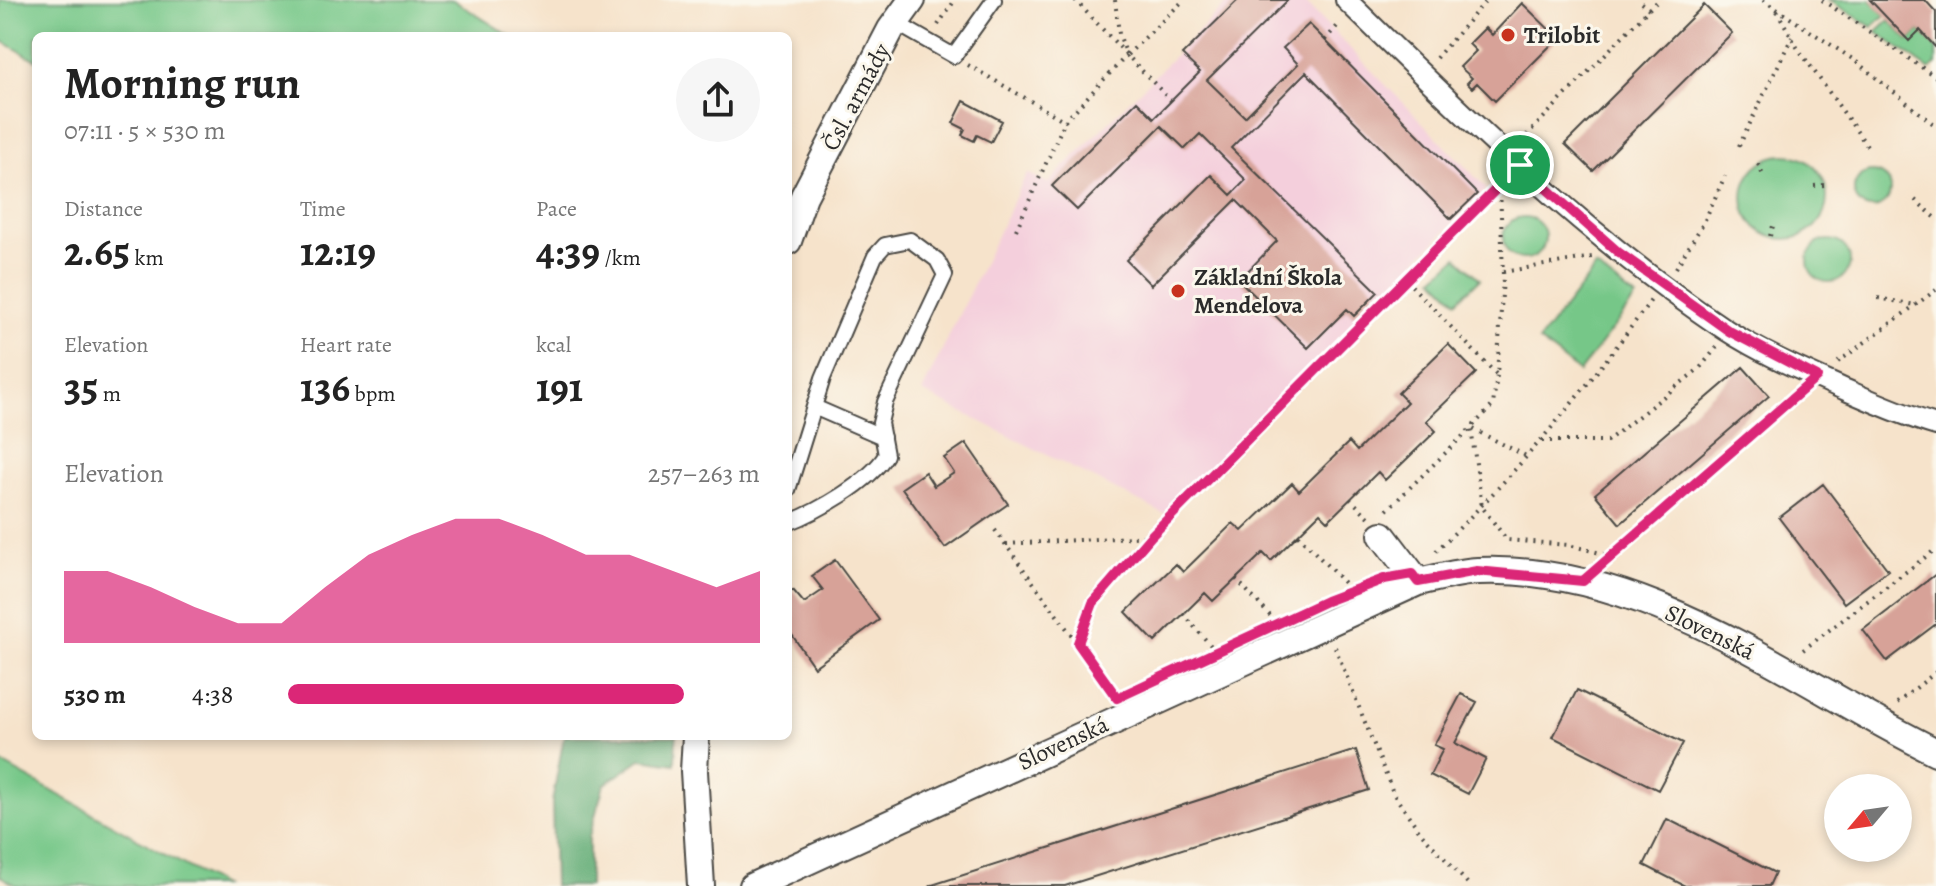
<!DOCTYPE html>
<meta charset="utf-8">
<style>
:root{--surface:#fff;--page:#f6f6f6;--text:#222;--muted:#767676;--accent:#db2777}
body{margin:0;font-family:Alegreya,serif;background:var(--page);color:var(--text);height:100vh;display:flex;flex-direction:column;font-size:30px;white-space:nowrap}
*{box-sizing:border-box;margin:0}
p{font-size:26px;color:var(--muted)}
.icon{flex:none;width:44px;height:44px;fill:none;stroke:currentColor;stroke-width:2;stroke-linecap:round;stroke-linejoin:round}
.map{position:relative;flex:1;overflow:hidden}
.panel{position:absolute;left:32px;top:32px;width:760px;height:708px;display:flex;flex-direction:column;background:var(--surface);border-radius:12px;box-shadow:0 4px 12px #0003}
.panel>*{flex:none}
.needle{width:52px;rotate:241deg}
.controls{position:absolute;left:1824px;top:774px;display:grid;gap:16px}
.controls a{display:grid;place-items:center;width:88px;height:88px;border-radius:50%;background:var(--surface);box-shadow:0 4px 12px #0003;font-size:40px}
.pin{position:absolute;display:grid;place-items:center;width:68px;height:68px;color:#fff;margin:-34px;border:4px solid #fff;border-radius:50%;box-shadow:0 2px 8px #0007}
.round{display:grid;place-items:center;flex:none;width:84px;height:84px;border-radius:42px;background:var(--page)}
.headline{display:flex;align-items:center;justify-content:space-between;height:136px;padding:0 32px}
h1{font-size:44px;font-weight:600;line-height:60px}
.metrics{display:grid;grid-template-columns:repeat(3,1fr);gap:12px;height:136px;padding:8px 32px}
.metrics div{display:grid;align-content:center}
.metrics b{font-size:40px;font-weight:600}
.metrics small{font-size:22px;font-weight:400}
.metrics p{font-size:22px}
.chart{height:224px;padding:16px 32px}
.chart p{display:flex;justify-content:space-between}
.chart svg{width:100%;height:144px;margin-top:8px;fill:var(--accent);opacity:.7}
ul{padding:0 32px;list-style:none;font-size:26px}
li{display:grid;grid-template-columns:128px 96px 1fr;align-items:center;height:60px}
li i{height:20px;border-radius:10px;background:var(--accent)}
.map>svg:first-child{display:block}
</style>
<div class="map">
<svg width="1936" height="886" viewBox="0 0 1936 886">
<rect width="100%" height="100%" fill="#fbf7ec"/>
<filter id="ink" filterUnits="userSpaceOnUse"><feTurbulence type="fractalNoise" baseFrequency=".0125" numOctaves="2"/><feDisplacementMap in="SourceGraphic" scale="16" xChannelSelector="R" yChannelSelector="G"/><feConvolveMatrix kernelMatrix="1 2 1 2 8 2 1 2 1" color-interpolation-filters="sRGB"/></filter>
<filter id="wash" filterUnits="userSpaceOnUse"><feTurbulence type="fractalNoise" baseFrequency=".006" numOctaves="4" result="noise"/><feDisplacementMap in="SourceGraphic" scale="32" xChannelSelector="R" yChannelSelector="G"/><feGaussianBlur stdDeviation="1.8" result="paint"/><feColorMatrix in="noise" values="0 0 0 0 0 0 0 0 0 0 0 0 0 0 0 0 0 1.4 0 .05"/><feComposite in="paint" operator="in"/></filter>
<g filter="url(#wash)">
<rect width="100%" height="100%" fill="#f6e3cb"/>
<path fill="#f4cfdc" d="M1230,0H1303L1487,189L1164,514L922,392L1027,173L1048,183Z"/>
<path fill="#76c788" stroke="#50795a" stroke-width="2" d="M0,0H453L510,36H36V60L0,40Z
M1829,0H1870L1885,15L1872,27Z
M1889,20L1909,41L1920,30L1936,48V64L1930,70L1876,32Z
M1743 197a42 42 0 1 1 84 0a42 42 0 1 1-84 0Z
M1854 190a18 18 0 1 1 36 0a18 18 0 1 1-36 0Z
M1503 238a21 21 0 1 1 42 0a21 21 0 1 1-42 0Z
M1808 261a21 21 0 1 1 42 0a21 21 0 1 1-42 0Z
M1457,257L1480,279L1457,301L1434,278Z
M1596,267L1636,298L1579,372L1539,341Z
M0,762L222,886H17L0,876Z"/>
<path fill="#60ac74" stroke="#466c50" stroke-width="2" d="M564,736H676L675,764L641,759L604,785L589,837V886H554L552,802Z"/>
<g id="blocks">
<path fill="#d7a298" d="M1238,0H1288L1207,80L1245,117L1298,64L1283,48L1309,24L1477,194L1451,219L1306,72L1231,148L1378,292L1354,316L1347,309L1308,348L1239,280L1277,241L1236,200L1151,285L1126,260L1211,175L1231,195L1246,180L1200,134L1185,149L1161,126L1077,210L1052,186L1137,101L1154,118L1200,72L1182,55Z
M1870,0H1925L1936,12V48L1920,30L1909,41Z
M1522,3L1558,38L1495,101L1477,83L1472,88L1467,83L1472,78L1460,67L1476,51L1469,44L1485,28L1492,35Z
M1704,5L1732,33L1593,171L1565,144Z
M964,101L1002,121L991,142L977,135L974,141L962,135L965,129L953,123Z
M1448,344L1476,373L1426,421L1436,431L1385,480L1378,472L1328,521L1320,513L1271,561L1263,553L1213,601L1205,593L1155,642L1126,612L1176,564L1183,572L1233,523L1242,531L1292,483L1299,491L1349,442L1357,451L1407,402L1398,393Z
M1743,367L1769,396L1620,524L1595,494Z
M966,443L1008,504L945,548L902,488L925,472L934,486L954,473L944,458Z
M1823,484L1888,570L1844,603L1779,518Z
M835,560L879,620L814,667L788,629V594L793,590L804,603L823,590L812,576Z
M1936,574V624L1887,661L1863,630Z
M1577,690L1683,743L1658,790L1553,737Z
M1461,694L1477,702L1455,743L1486,759L1468,794L1430,775L1443,749L1434,745Z
M1356,750L1369,790L1065,886H929Z
M1667,819L1775,873L1769,886H1685L1644,865Z"/>
</g>
</g>
<g filter="url(#ink)">
<use href="#blocks" fill-opacity="0" stroke="#494743" stroke-width="2"/>
<g fill="none" stroke-linecap="round" stroke-linejoin="round">
<g stroke="#494743" stroke-width="18">
<path id="service" d="M896,23L954,56L994,0
M814,407L883,437
M788,490L823,378L875,256L885,245L910,240L937,260L945,275L885,402L880,423L886,455C869,483 818,511 788,523"/>
</g>
<g stroke="#494743" stroke-width="24">
<path id="pedestrian" d="M1346,0C1465,117 1587,238 1726,330C1763,354 1806,372 1846,390C1876,403 1905,416 1936,425"/>
</g>
<g stroke="#494743" stroke-width="30">
<path id="minor" d="M788,241L804,196L891,29L912,0
M1382,535L1418,582
M696,736L694,771L701,886
M753,886L1418,582C1437,578 1458,572 1478,571C1646,564 1793,682 1936,752"/>
</g>
<path stroke="#494743" stroke-width="4" stroke-dasharray="2 6" stroke-linecap="butt" d="M1075,0L1127,55
M1115,0L1119,34L1126,53
M1763,0L1854,60L1936,126
M1822,0L1936,77
M1649,9L1659,0
M1777,11L1797,47L1868,147
M938,25L955,0
M1325,40L1340,23
M1436,58L1487,0
M968,65L1065,121L1127,55
M1171,101L1127,55L1184,0
M1521,141L1649,9L1637,0
M1739,146L1792,37
M1758,164L1763,175
M1500,184L1503,277L1497,375L1493,405L1471,428L1482,507L1507,540L1569,545L1612,556
M1814,186L1825,185
M1915,200L1936,218
M1016,230L1065,121
M1770,236L1773,226
M1676,268L1704,222L1725,176
M1503,272L1592,257
M1406,280L1497,375
M1878,298L1915,305
M1838,362L1936,290
M1542,441H1607L1700,368L1717,347
M1350,499L1369,517
M1387,510L1471,428L1528,457
M995,530L1115,695
M1298,535L1349,588
M1006,544L1151,536
M1436,551C1517,473 1585,391 1651,300
M1604,562L1800,392
M1236,579L1275,621
M1183,614L1213,648
M1078,643L1093,603L1151,536L1504,180
M1335,647L1394,795L1421,833L1470,886
M1803,650L1936,549
M1897,703L1936,672"/>
<use href="#service" stroke="#fff" stroke-width="14"/>
<use href="#pedestrian" stroke="#fff" stroke-width="20"/>
<use href="#minor" stroke="#fff" stroke-width="26"/>
</g>
</g>
<g fill="none" stroke-linecap="round" stroke-linejoin="round" filter="url(#ink)">
<g stroke="#fff" stroke-width="16">
<path id="route" d="M1520,165L1618,252L1729,331L1817,377L1583,581L1477,571L1418,582L1412,574L1384,579L1326,601L1117,698L1078,643L1093,603L1151,536Z"/>
</g>
<use href="#route" stroke="#db2777" stroke-width="10"/>
</g>
<g fill="#c8321e" stroke="#fbf7ec" stroke-width="3">
<circle cx="1508" cy="35" r="8"/>
<circle cx="1178" cy="291" r="8"/>
</g>
<g text-anchor="middle" stroke-width="6" stroke-linejoin="round" paint-order="stroke">
<g font-size="24" font-weight="bold" fill="#2b2b2b" stroke="#fbf7ec" text-anchor="start">
<text x="1524" y="43">Trilobit</text>
<text x="1194" y="285">Základní Škola<tspan x="1194" dy="28">Mendelova</tspan></text>
</g>
<g font-size="24" fill="#2b2b2b" stroke="#fbf7ec">
<text transform="translate(856 97) rotate(-62)" y="8">Čsl. armády</text>
<text transform="translate(1710 632) rotate(26)" y="8">Slovenská</text>
<text transform="translate(1063 743) rotate(-25)" y="8">Slovenská</text>
</g>
</g>
</svg>
<div class="controls">
<a><svg class="needle" viewBox="-14 -14 28 28"><path d="M0-13l5 13h-10z" fill="#e53935"/><path d="M0 13l5-13h-10z" fill="#767676"/></svg></a>
</div>
<div class="pin" style="left:1520px;top:165px;background:#1e9e55"><svg class="icon" aria-label="arrive" viewBox="0 0 24 24"><path d="M6 21V4h12l-3 4 3 4H6"/></svg></div>
<section class="panel">
<div class="headline"><div><h1>Morning run</h1><p>07:11 · 5 × 530 m</p></div><a class="round"><svg class="icon" aria-label="share" viewBox="0 0 24 24"><path d="M12 15V3M7 8l5-5 5 5M5 13v7h14v-7"/></svg></a></div>
<div class="metrics">
<div><p>Distance</p><b>2.65<small> km</small></b></div>
<div><p>Time</p><b>12:19</b></div>
<div><p>Pace</p><b>4:39<small> /km</small></b></div>
</div>
<div class="metrics">
<div><p>Elevation</p><b>35<small> m</small></b></div>
<div><p>Heart rate</p><b>136<small> bpm</small></b></div>
<div><p>kcal</p><b>191</b></div>
</div>
<div class="chart"><p><span>Elevation</span>257–263 m</p>
<svg viewBox="0 0 160 44" preserveAspectRatio="none"><path d="M0 44V22L10 22L20 27L30 33L40 38L50 38L60 27L70 17L80 11L90 6L100 6L110 11L120 17L130 17L140 22L150 27L160 22V44z"/></svg>
</div>
<ul>
<li><b>530 m</b>4:38<i style="width:84%"></i></li>
</ul>
</section>
</div>
